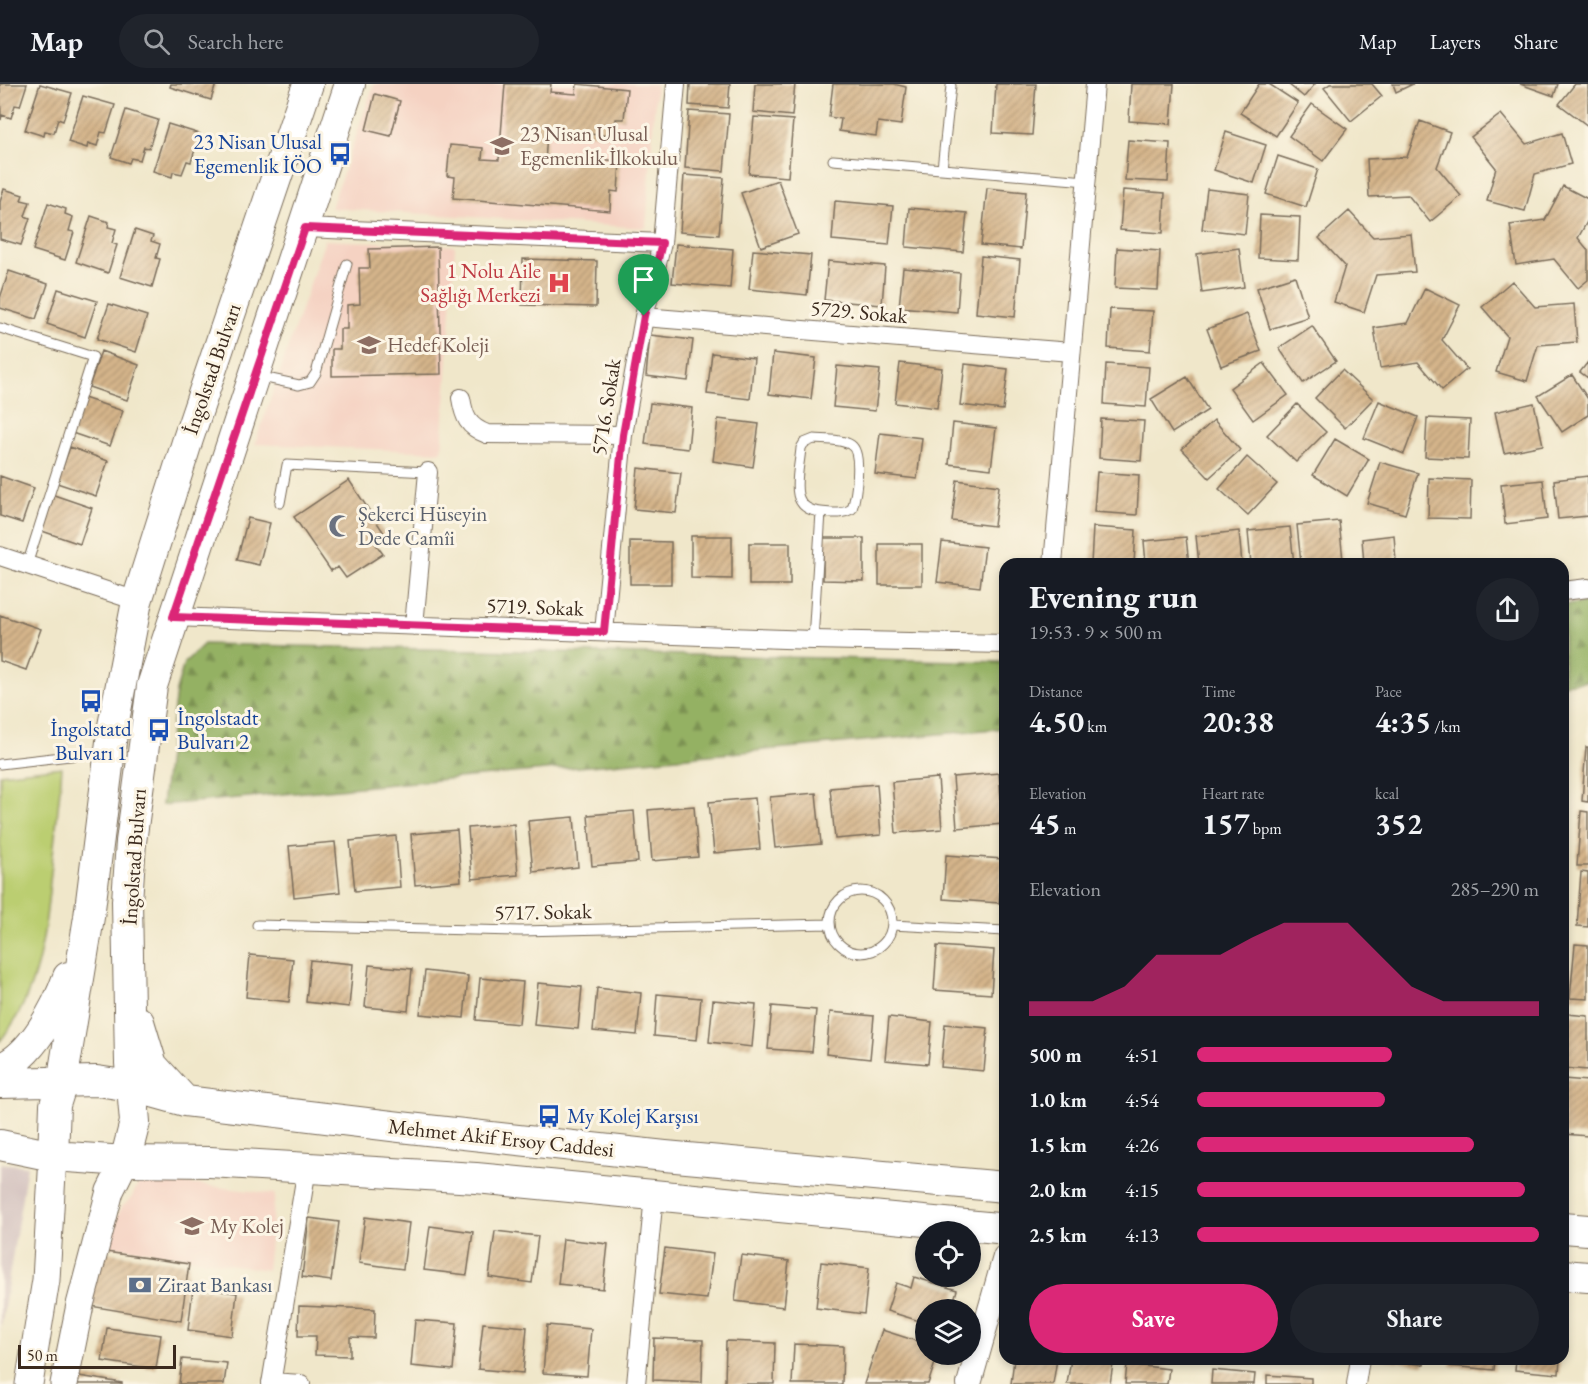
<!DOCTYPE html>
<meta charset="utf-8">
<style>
:root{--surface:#171b24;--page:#20242c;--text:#f1f3f6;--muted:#9ea1a6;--line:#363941;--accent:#db2777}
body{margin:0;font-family:"EB Garamond",serif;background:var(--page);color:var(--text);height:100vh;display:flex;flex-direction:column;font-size:22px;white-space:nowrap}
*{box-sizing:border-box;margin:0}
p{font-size:20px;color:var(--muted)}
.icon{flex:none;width:33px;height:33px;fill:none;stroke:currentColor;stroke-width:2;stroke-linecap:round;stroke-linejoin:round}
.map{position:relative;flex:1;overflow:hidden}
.panel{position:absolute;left:999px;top:474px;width:570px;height:807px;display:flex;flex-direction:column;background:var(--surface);border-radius:18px;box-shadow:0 3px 9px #0003}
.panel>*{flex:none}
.controls{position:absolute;left:915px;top:1137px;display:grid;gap:12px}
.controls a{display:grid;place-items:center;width:66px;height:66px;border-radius:50%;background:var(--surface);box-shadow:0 3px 9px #0003;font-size:30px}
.scale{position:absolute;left:18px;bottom:15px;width:158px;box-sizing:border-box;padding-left:6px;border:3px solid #3b2a1e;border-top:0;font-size:16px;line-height:21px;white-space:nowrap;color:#3b2a1e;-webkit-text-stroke:4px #fcf5e5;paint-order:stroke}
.pin{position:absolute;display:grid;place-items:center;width:51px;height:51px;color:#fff;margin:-62px -26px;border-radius:50% 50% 50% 0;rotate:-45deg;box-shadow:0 0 6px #0007}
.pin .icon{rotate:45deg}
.round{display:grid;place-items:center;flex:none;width:63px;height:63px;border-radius:32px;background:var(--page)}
.head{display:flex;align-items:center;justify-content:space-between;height:102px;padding:0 30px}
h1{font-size:33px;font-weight:700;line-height:45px}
.figures{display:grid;grid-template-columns:repeat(3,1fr);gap:9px;height:102px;padding:6px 30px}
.figures div{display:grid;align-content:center}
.figures b{font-size:30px;font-weight:700}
.figures small{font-size:16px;font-weight:400}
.figures p{font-size:16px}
.chart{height:168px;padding:12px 30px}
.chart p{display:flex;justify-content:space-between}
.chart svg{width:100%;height:108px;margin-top:6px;fill:var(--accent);opacity:.7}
.cta{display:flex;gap:12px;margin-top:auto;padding:12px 30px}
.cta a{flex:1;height:69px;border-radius:36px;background:var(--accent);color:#fff;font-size:24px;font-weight:700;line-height:69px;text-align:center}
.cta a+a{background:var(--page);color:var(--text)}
ul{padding:0 30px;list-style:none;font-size:20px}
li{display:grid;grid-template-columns:96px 72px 1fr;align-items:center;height:45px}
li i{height:15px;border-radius:8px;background:var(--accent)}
header{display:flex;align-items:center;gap:36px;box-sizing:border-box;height:84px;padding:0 30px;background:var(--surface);border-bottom:2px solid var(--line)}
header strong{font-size:28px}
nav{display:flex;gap:33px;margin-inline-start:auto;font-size:21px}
.search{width:420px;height:54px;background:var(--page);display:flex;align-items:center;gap:15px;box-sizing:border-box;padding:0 21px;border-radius:33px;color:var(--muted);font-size:22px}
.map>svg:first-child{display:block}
</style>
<header>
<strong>Map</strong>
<div class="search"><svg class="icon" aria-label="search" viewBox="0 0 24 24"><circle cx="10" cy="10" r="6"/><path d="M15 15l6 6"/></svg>Search here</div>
<nav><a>Map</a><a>Layers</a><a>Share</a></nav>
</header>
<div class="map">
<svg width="1588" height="1300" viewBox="0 0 1588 1300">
<defs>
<pattern id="forest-firs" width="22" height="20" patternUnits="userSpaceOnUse" patternTransform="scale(1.5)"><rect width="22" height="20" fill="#94b163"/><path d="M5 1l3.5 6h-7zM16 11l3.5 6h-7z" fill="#7a9051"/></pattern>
<pattern id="building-hatch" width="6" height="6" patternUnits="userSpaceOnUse" patternTransform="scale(1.5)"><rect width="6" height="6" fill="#d5b58b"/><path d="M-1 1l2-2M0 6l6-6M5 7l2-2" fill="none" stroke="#ae9371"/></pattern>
</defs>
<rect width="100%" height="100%" fill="#fcf5e5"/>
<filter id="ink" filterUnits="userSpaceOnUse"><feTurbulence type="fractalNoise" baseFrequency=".0167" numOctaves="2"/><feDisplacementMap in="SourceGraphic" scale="12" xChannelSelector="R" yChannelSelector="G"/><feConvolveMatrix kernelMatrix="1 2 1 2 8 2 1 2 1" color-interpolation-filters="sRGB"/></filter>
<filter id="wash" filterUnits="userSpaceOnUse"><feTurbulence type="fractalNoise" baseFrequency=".008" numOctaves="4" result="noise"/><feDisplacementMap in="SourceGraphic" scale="24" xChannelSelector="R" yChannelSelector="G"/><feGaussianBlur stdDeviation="1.35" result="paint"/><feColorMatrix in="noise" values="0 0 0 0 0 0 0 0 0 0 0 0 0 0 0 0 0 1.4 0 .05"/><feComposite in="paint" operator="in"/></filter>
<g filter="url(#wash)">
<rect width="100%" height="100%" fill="#f0e7ca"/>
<path fill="#f5d2c2" d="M374,0H656L646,144L331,124Z
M325,156L455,162L442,368L255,360Z
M141,1094L275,1110L267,1186L105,1161L121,1124L132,1113Z"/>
<path fill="#d1bfbd" d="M0,1079L27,1082L0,1248Z"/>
<path fill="#bbce71" stroke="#7b7c48" stroke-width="1.5" d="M62,683C59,718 55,753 51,788C45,848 40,909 0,957V690Z"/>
<path fill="url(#forest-firs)" stroke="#686e40" stroke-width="1.5" d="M1588,519V597L1563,600V521Z
M204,560L1005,578V644L162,721L176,607L184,579Z"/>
<g id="blocks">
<path fill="url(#building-hatch)" d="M0,0H27L20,22L15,21L11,34L2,31L1,36Z
M40,0L72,9L63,37L58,35L54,49L45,47L44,52L25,46Z
M171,0H216L211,16L170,3Z
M505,0H551L550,8L576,10L577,0L627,5L624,35H616L615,52L547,47L545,80L571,82L572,73L620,77L618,108L611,107L610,127L453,114L455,93L447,92L450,61L483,64L482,75L499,76Z
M690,0H730L728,24L689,21Z
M755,0H795L792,32L753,28Z
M833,0H894L906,3L901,41L878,38L876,52L839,47L841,35L829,33Z
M996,0H1036L1032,51L993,49Z
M1131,0H1174L1171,40L1129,37Z
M1259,0H1269L1298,19L1276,52L1240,29Z
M1288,0H1315L1304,13Z
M1330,0H1372L1382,12L1351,37L1324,4Z
M1393,0H1413L1396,8Z
M1520,0H1558L1554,12Z
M1575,0H1588V42L1559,20Z
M375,10L400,17L391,52L366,46Z
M83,12L115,21L106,49L101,48L97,62L88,59L87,64L68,58Z
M1312,20L1347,45L1323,77L1289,52Z
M126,26L158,36L149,64L144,63L140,76L131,74L129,79L111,73Z
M689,27L729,30L724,87L685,84Z
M1501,30L1526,60L1562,49L1571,80L1535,90L1525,127L1487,117L1496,84L1471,53Z
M754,33L793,36L788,93L749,90Z
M1420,37L1450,48L1437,83L1461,112L1430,138L1408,111L1369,113L1367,75L1407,73Z
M168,40L200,50L191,78L187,77L182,90L173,88L172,93L153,87Z
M1226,48L1266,61L1254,99L1214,86Z
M1128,56L1170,59L1168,98L1125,96Z
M1278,72L1318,85L1306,123L1266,110Z
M684,91L724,94L719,151L680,148Z
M778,96L798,150L761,163L741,109Z
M1563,102L1588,115V136L1578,154L1588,166V196L1578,204L1554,175L1516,181L1510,141L1545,136Z
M987,104L1026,108L1021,165L981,161Z
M4,105L23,111L21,116L30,118L25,132L30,134L21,161L0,155V118Z
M1207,105L1249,110L1245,150L1202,145Z
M1123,106L1165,109L1163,149L1120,146Z
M835,117L893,122L889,161L832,156Z
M48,119L66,125L65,130L73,133L69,147L74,148L65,176L33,166Z
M909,124L967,129L963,168L906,163Z
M1349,127L1373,153L1411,150L1415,188L1376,191L1364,228L1334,218L1345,182L1319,154Z
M1260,131L1300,133L1298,176L1258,174Z
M91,132L109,138L108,143L116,145L112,159L117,161L108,189L76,178Z
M135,146L153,152L151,157L160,160L156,174L160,175L152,203L120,193Z
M676,160L733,165L730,204L672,199Z
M438,163L441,290L332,292V265H340V245H347V221L360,220L359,184H370L369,165Z
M1117,164L1160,167L1158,206L1115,204Z
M1239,164L1244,203L1202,209L1197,170Z
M753,166L811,171L807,211L749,205Z
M981,172L1020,176L1015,233L976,229Z
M523,175L597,177L596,223L522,221Z
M828,177L885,182L882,221L824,216Z
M903,184L960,189L957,228L899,223Z
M9,187L48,200L36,235L0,224V214Z
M1295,192L1308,233L1270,245L1257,204Z
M1512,197L1535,223L1574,220L1577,258L1538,261L1527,297L1496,288L1507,252L1482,223Z
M1425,204L1460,221L1442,256L1467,285L1442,306L1418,278L1380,284L1374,244L1408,239Z
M58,205L97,217L85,253L47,240Z
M109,220L147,232L136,268L97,255Z
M1110,225L1153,227L1150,267L1108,264Z
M1247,230L1261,267L1221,282L1207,245Z
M1312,242L1336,277L1303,299L1279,264Z
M650,251L693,256L688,297L646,292Z
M101,267L139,281L127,316L89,303Z
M712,269L754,274L750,315L707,310Z
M773,269L816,274L811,315L769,310Z
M1588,278V294L1580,288Z
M900,279L942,284L937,324L895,319Z
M1264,279L1288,311L1253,336L1230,304Z
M965,280L1008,285L1003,326L960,321Z
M1106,280L1149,283L1146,323L1104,320Z
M837,282L880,286L875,327L833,323Z
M1342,286L1373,315L1345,344L1315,314Z
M1572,291L1588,315V331L1562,348L1538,312Z
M1187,293L1208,326L1172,349L1151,315Z
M84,314L123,327L110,362L72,349Z
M1379,317L1418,333L1404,370L1364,354Z
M650,319L692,324L688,365L645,360Z
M1534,319L1543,361L1504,369L1495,328Z
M1297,320L1326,348L1296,378L1267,351Z
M1427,334L1470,336L1468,375L1425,373Z
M718,335L759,340L753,383L713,377Z
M1101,335L1144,337L1141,377L1099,374Z
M1214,336L1240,366L1209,394L1182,365Z
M953,339L996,344L991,385L949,380Z
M880,349L922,354L917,395L875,390Z
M1335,355L1369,375L1347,412L1313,391Z
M70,363L108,377L96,412L57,399Z
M1247,373L1277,400L1248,431L1219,405Z
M1380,378L1418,389L1405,430L1367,419Z
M638,384L681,389L676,429L634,425Z
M1097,388L1139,391L1137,431L1094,428Z
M0,392L34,404L22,439L0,432Z
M1588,392V432L1558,435L1554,396Z
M1429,394L1471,396L1470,435L1428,434Z
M349,396L386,452L375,459L383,470L346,494L338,483L331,487L294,433Z
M957,396L999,402L994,442L952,437Z
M1543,396L1547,435L1505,440L1501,400Z
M54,411L92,424L80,460L42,447Z
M248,434L270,439L259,481L237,476Z
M1339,437L1343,476L1301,480L1297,441Z
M1093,443L1136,446L1134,480H1091Z
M1290,443L1294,480H1251L1248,447Z
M1239,447L1242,480H1199L1196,452Z
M1394,451L1396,478L1364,480L1362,455Z
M691,452H732V495L691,494Z
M1186,453L1189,480H1146L1144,457Z
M823,454H864V497L823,496Z
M630,457L671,458V500H630Z
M942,458L985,463L980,503L937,498Z
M749,459H790V501H749Z
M879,460H922V501H879Z
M0,531L41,545L26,586L0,577Z
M1586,663H1588V718L1582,717Z
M999,689L1003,740L957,744L953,693Z
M938,694L942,745L896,749L892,698Z
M877,700L881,751L835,755L830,704Z
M816,709L821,760L775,764L770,713Z
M755,714L760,765L714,769L709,718Z
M694,722L698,773L652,777L648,726Z
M634,727L638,778L592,782L588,731Z
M1581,727L1588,728V782H1577Z
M574,733L578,783L533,788L528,737Z
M514,740L518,791L472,795L468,744Z
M457,746L461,797L415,801L411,750Z
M396,752L400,803L355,807L350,757Z
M335,758L340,808L294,813L289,762Z
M946,771L1003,775L999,819L943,815Z
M1581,788L1588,789V843L1577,842Z
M1575,860L1588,861V915L1570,914Z
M937,862L994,866L991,910L934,906Z
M250,871L293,875L289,918L246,913Z
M310,876L353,880L349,923L306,918Z
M369,881L412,885L408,927L365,923Z
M425,887L468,892L464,934L420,930Z
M480,894L523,898L519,940L476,936Z
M538,899L582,903L578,945L534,941Z
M597,904L641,909L637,951L593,947Z
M657,910L701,914L697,956L654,952Z
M713,916L756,920L752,963L709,958Z
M772,922L816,926L812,968L768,965Z
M830,928L874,932L870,975L826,970Z
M1567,930L1588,932V986L1563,984Z
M889,933L932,938L928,980L885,976Z
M945,940L988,944L984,987L941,983Z
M1563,995L1588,997V1052L1563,1050Z
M365,1133L409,1139L403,1185L359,1179Z
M309,1134L339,1138L331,1197L302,1193Z
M430,1142L473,1148L467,1191L424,1186Z
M495,1147L538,1152L532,1199L489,1193Z
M563,1155L608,1160L603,1205L558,1200Z
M665,1164L713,1170L707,1215L659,1210Z
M99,1167L189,1180L181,1237L90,1222Z
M741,1171L789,1177L784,1223L735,1217Z
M821,1178L869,1184L864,1230L816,1224Z
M914,1193L957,1206L951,1226H926V1239L887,1227L896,1199L911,1204Z
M193,1204L237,1209L232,1252L188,1246Z
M299,1222L375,1225L374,1254L350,1253V1272L315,1271L316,1252H298Z
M415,1236L457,1239L453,1286L411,1282Z
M483,1239L527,1243L523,1289L478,1285Z
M547,1241L591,1245L587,1292L543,1289Z
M107,1244L161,1251L156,1285L102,1277Z
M882,1246L926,1260V1270H938L928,1300H864Z
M654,1254L703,1256L702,1298L653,1296Z
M726,1257L775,1259L774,1300H725Z
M794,1260L843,1262L842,1300H792Z
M182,1275L227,1279L224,1300H179Z
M1014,1275H1057L1053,1300H1011Z
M1071,1275L1113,1280L1110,1300H1067Z
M1378,1275H1425L1424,1281Z
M1451,1275H1495L1494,1286L1450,1282Z
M1516,1275H1560L1559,1290L1515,1286Z
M1127,1280L1169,1285L1167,1300H1125Z
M1212,1286L1255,1290L1254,1300H1211Z
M1267,1291L1311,1294V1300H1267Z
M79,1292L122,1299V1300H78Z"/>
</g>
</g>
<g filter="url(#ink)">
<use href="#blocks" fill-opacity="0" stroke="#7a6c5a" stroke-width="1.5"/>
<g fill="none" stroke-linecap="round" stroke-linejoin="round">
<g stroke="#7a6c5a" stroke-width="11">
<path id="service" d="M833,76L1087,97
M942,85L951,2
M0,244L93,273L27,481
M257,292L299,301L310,298L316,289L347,180
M814,355C825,356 842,355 851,361C863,369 856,412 852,425C841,431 833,429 821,428C786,425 799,390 801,364L804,359Z
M280,419L287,381L428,388
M813,556L821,428
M0,680L105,668
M830 838a31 31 0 1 1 62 0a31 31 0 1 1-62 0Z
M257,841L520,847L829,840
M892,841L1005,847"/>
</g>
<g stroke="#7a6c5a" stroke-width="20">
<path id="minor" d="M305,144L662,159
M644,233L1071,268
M461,314C464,333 468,343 487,350L623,351
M0,472L137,517
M1053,480L1095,0
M1563,507L1588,504
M173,533L813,556L1005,560
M414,542L428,388
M604,548L623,351L644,233L662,159L676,0
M271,1298L301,1300
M271,1300L307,1084
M636,1300L654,1111
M1356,1300L1360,1275"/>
</g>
<g stroke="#7a6c5a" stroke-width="26">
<path id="tertiary" d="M969,1300L1005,1173"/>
</g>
<g stroke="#7a6c5a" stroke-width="29">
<path id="secondary" d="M29,1300L46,1196L53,1072
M64,1300L80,1221L110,1107L125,1077"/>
</g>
<g stroke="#7a6c5a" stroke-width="32">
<path id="primary" d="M139,938L152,981L185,1017
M0,984C31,974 58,922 68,893
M0,999L97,997L131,1002L185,1017L400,1043L665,1072L1005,1103
M0,1061L53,1072L125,1077L210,1078L476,1094L997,1144
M53,1072L55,1021L62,999L89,833L113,642L137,517L188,355L308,0
M125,1077L135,1038L130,979L127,817L131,758L152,602L350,0
M1563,1144L1588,1146
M1563,1191L1588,1193"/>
</g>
<use href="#service" stroke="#fff" stroke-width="9"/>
<use href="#minor" stroke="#fff" stroke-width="18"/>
<use href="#tertiary" stroke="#fff" stroke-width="24"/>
<use href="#secondary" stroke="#fff" stroke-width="27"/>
<use href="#primary" stroke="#fff" stroke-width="30"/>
</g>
</g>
<g fill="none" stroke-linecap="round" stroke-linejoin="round" filter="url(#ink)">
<g stroke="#fff" stroke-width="12">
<path id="route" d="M305,144L662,159L644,232L623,351L604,548L173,533Z"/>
</g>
<use href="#route" stroke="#db2777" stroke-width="8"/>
</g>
<defs>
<g id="school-bare" transform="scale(1.8)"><path d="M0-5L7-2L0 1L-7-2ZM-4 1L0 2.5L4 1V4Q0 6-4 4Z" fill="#8d6e63" stroke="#fcf5e5" stroke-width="2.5" paint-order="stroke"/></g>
<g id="bus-bare" transform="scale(1.8)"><path d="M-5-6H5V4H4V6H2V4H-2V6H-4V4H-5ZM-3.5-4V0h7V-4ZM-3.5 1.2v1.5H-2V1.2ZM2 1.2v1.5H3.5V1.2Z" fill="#1a4fb4" stroke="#fcf5e5" stroke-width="2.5" paint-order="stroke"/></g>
<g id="hospital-bare" transform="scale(1.8)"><path d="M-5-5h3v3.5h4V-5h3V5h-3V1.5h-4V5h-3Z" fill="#e0444e" stroke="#fcf5e5" stroke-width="2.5" paint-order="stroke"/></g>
<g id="mosque-bare" transform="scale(1.8)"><path d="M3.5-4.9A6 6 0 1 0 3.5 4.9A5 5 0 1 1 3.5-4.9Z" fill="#6b7280" stroke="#fcf5e5" stroke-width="2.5" paint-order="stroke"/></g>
<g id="bank-bare" transform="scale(1.8)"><path d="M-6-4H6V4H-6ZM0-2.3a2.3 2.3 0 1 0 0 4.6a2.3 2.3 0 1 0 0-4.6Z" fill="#5c6f8a" stroke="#fcf5e5" stroke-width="2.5" paint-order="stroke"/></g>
</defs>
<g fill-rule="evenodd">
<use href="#school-bare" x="502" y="62"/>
<use href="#bus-bare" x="340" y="70"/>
<use href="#hospital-bare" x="559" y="199"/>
<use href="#school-bare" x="369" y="261"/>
<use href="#mosque-bare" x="340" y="442"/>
<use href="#bus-bare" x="91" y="617"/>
<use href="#bus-bare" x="159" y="646"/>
<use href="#bus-bare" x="549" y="1032"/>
<use href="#school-bare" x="192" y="1142"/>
<use href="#bank-bare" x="140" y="1201"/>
</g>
<g text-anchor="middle" stroke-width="6" stroke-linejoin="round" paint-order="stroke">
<g font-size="21" fill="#785e54" stroke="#fcf5e5" text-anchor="start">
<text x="520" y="57">23 Nisan Ulusal<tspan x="520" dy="24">Egemenlik İlkokulu</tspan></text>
<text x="387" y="268">Hedef Koleji</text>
<text x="210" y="1149">My Kolej</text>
</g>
<g font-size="21" fill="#164399" stroke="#fcf5e5" text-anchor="start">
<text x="322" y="65" text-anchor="end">23 Nisan Ulusal<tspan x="322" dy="24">Egemenlik İÖO</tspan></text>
<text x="177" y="641">İngolstadt<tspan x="177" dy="24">Bulvarı 2</tspan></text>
<text x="91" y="652" text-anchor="middle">İngolstatd<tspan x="91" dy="24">Bulvarı 1</tspan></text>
<text x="567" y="1039">My Kolej Karşısı</text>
</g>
<g font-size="21" fill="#be3a42" stroke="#fcf5e5" text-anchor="end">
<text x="541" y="194">1 Nolu Aile<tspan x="541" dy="24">Sağlığı Merkezi</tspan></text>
</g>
<g font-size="21" fill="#3b2a1e" stroke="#fcf5e5">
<text transform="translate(859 228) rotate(5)" y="7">5729. Sokak</text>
<text transform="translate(212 285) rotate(-71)" y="7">İngolstad Bulvarı</text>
<text transform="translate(606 323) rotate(-81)" y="7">5716. Sokak</text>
<text transform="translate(535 523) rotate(2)" y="7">5719. Sokak</text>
<text transform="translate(134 773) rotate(-86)" y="7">İngolstad Bulvarı</text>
<text transform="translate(543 828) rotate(-1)" y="7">5717. Sokak</text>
<text transform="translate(501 1054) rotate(6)" y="7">Mehmet Akif Ersoy Caddesi</text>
</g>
<g font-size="21" fill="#5b616d" stroke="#fcf5e5" text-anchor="start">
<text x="358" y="437">Şekerci Hüseyin<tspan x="358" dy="24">Dede Camîi</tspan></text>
</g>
<g font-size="21" fill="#4e5e75" stroke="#fcf5e5" text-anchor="start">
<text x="158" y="1208">Ziraat Bankası</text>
</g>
</g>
</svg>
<div class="controls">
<a><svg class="icon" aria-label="locate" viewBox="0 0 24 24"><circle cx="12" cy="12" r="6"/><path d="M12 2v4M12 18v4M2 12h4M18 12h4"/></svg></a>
<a><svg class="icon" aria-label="layers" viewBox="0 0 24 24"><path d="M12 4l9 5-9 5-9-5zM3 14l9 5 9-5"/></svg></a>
</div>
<div class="scale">50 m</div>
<div class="pin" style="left:644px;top:232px;background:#1e9e55"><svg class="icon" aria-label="arrive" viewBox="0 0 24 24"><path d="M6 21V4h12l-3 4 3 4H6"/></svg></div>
<section class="panel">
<div class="head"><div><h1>Evening run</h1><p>19:53 · 9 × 500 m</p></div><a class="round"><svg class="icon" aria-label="share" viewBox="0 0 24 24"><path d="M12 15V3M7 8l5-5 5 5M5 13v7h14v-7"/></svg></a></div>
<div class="figures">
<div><p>Distance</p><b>4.50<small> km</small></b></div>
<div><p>Time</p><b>20:38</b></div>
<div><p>Pace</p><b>4:35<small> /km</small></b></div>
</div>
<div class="figures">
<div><p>Elevation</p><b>45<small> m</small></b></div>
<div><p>Heart rate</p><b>157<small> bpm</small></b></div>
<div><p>kcal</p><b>352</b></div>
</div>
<div class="chart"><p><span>Elevation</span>285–290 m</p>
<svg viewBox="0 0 160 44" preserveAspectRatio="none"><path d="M0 44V38L10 38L20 38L30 32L40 19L50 19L60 19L70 12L80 6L90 6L100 6L110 19L120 32L130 38L140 38L150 38L160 38V44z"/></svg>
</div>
<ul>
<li><b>500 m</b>4:51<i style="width:57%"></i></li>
<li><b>1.0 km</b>4:54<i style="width:55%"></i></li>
<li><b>1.5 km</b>4:26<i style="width:81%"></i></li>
<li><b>2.0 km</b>4:15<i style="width:96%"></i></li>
<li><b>2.5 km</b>4:13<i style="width:100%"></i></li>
</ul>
<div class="cta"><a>Save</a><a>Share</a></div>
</section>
</div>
